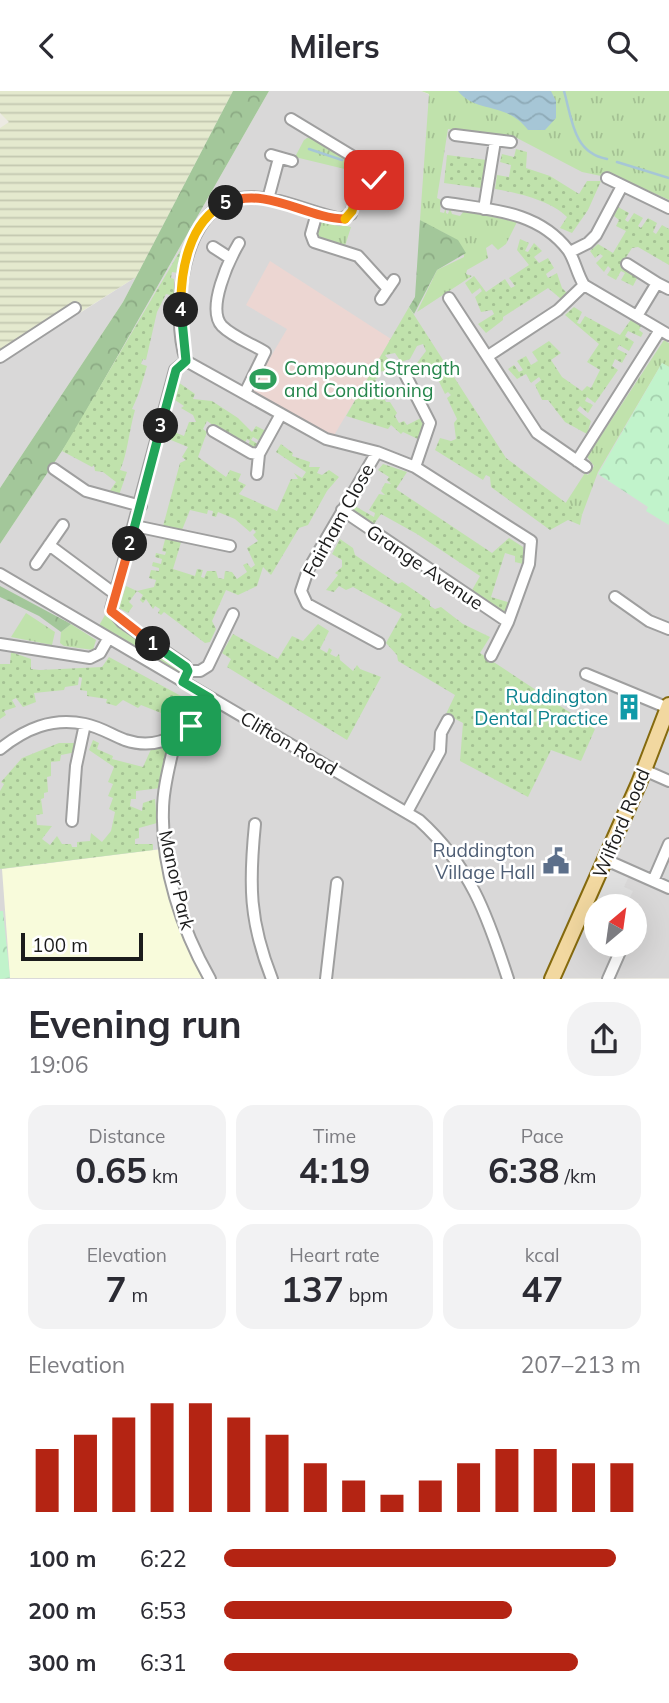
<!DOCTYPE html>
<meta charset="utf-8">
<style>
:root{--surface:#fff;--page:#f2f2f3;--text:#2b2b33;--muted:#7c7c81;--accent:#b42413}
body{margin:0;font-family:Mulish,sans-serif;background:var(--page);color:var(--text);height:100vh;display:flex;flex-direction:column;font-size:26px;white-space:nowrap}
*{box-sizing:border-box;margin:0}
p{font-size:23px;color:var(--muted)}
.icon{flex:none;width:38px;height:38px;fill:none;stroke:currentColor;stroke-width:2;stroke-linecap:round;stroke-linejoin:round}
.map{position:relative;height:888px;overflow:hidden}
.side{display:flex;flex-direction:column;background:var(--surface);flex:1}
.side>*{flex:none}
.needle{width:46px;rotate:29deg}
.fabs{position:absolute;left:584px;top:803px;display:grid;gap:14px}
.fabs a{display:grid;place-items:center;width:63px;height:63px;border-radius:50%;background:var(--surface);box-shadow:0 7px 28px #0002;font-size:35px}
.scale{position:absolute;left:21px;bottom:18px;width:122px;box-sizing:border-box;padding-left:7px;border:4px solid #1b1b1b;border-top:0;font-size:19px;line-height:24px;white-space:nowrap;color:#1b1b1b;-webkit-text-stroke:5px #fff;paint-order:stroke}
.pin{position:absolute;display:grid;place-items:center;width:60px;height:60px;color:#fff;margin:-30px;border-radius:14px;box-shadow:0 4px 10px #0006}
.km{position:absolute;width:35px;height:35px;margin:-18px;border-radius:50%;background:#222;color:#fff;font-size:19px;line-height:35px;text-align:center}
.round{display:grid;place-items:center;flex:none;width:74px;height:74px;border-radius:28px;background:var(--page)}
.headline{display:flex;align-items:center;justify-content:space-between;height:119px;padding:0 28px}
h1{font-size:38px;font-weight:700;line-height:52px}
.metrics{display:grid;grid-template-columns:repeat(3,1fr);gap:10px;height:119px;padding:7px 28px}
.metrics div{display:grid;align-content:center;border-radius:18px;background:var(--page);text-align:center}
.metrics b{font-size:35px;font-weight:700}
.metrics small{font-size:19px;font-weight:400}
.metrics p{font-size:19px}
.chart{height:196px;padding:14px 28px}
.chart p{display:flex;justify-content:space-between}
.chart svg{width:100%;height:126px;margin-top:7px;stroke:var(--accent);stroke-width:6}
ul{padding:0 28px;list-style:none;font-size:23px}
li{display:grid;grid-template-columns:112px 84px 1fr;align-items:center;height:52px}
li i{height:18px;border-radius:9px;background:var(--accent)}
header{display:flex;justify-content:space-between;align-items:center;height:91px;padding:0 28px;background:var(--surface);font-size:32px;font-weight:700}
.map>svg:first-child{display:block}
</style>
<header><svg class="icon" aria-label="back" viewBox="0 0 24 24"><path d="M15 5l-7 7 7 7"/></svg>Milers<svg class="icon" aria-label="search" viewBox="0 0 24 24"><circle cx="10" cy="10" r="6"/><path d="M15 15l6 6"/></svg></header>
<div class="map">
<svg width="669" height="888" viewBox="0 0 669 888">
<defs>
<pattern id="farmland-rules" width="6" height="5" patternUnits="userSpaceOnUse" patternTransform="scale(1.75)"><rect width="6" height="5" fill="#e4e9ce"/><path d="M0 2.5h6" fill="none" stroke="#c3c7b0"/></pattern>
<pattern id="grass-tufts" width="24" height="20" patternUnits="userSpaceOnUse" patternTransform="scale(1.75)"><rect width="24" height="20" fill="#c0e2ac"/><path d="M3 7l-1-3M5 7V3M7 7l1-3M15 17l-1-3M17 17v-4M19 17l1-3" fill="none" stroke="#a4c193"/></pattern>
<pattern id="forest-crowns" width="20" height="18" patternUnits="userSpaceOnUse" patternTransform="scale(1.75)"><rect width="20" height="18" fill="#a3c79a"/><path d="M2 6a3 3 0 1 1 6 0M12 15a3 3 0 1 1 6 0" fill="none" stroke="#8caa84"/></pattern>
<pattern id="park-crowns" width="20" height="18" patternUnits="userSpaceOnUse" patternTransform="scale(1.75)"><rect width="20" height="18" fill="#c1f3cb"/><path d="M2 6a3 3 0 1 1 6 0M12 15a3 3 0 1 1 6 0" fill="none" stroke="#a5d0ae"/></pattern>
<pattern id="garden-dots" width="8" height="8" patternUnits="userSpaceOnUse" patternTransform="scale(1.75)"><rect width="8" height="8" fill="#c0e2ac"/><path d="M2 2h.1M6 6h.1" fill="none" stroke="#a4c193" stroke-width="1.8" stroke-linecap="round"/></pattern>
<pattern id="water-waves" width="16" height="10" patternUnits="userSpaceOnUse" patternTransform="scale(1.75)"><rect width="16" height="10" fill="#a6c6d6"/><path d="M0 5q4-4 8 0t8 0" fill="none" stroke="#8eaab7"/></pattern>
</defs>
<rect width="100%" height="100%" fill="#eceae2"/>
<path fill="#d9d8d8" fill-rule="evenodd" d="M269,0H421L669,109V887L0,888V453L72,345ZM597,816H635V854H597Z
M136,186L123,211L0,397V259L71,212L80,222Z"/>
<path fill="#ecd6d2" d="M270,170L391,248L333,346L250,301L287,238L246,214Z"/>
<path fill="#f8fbdb" d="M162,758L178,831L203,887H10L2,778Z"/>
<path fill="url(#farmland-rules)" d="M0,0H233L136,186L79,222L71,212L0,259V37L9,31L0,22Z"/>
<path fill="url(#grass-tufts)" d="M421,0H669V109L609,82L606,86L582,81L515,46L448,38L437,107L441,109L440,121L444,122L446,116V122L448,123L450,117L452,123L460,125L464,120L517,131L506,153L498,159L492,153L486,157L488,167L467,179L466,183L472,185L417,221L437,179L464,166C465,146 435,140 420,129L429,3Z
M309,46L355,72L357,81L295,66L304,49Z
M325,130L351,136L344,158L315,149L318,133Z
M664,249L669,252V276L662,272L598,381L582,424L565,413L585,382L588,384L594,375L587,366Z
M26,522L55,541L52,554L11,546Z
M105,524L179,575L180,582L97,538Z
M71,533L96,549L93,559L64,555L60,552L61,541Z"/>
<path fill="url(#forest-crowns)" d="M233,0H269L72,345L0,453V397L123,211Z
M420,129L458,149L466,162L437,179L414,223L409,216L415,206Z
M0,495L71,533L61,541L39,525L0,506Z"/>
<path fill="url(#park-crowns)" d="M662,272L669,276V434L646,420L648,416L598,383Z
M0,820H3L10,887L0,888Z"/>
<path fill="url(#garden-dots)" d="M516,58L527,61L526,77L550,85L579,103L587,90H601L588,119L572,142L560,137L567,126C550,109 518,102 495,98L497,84L509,86L511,74L500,71L502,63L514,66Z
M447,64L487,69L481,97L444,92Z
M618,116L629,122L625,129L628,131L634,122L643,127L638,135L641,137L648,127L657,132L653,141L656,143L662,134L669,138V174L638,156L632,157L621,174L638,185L633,195L621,189L625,182L621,180L616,189L607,184L611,178L608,175L604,181L596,172L603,165L600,163L595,167L590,160L598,153L613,162L626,140L616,135L619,129L614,125Z
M520,148L529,152L525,160L528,161L534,152L542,160L534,166L539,172L548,167L554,177L546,183L548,187L557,182L562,197L567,202L561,208L548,197L503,226V229L486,242L478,233L494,223L492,219L481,221L475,206L482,200L480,197L472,203L465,192L474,185L486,201L505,188L511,197L515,195L509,187L529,174L517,159Z
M180,160L183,162L178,182L172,181L171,187L174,188V205L166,203L157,221L146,269L143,268L141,273L147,275C142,292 140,301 132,318L135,319C129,340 127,365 120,379L127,381L119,404L109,401L116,391L103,381L95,380L94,374L92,376L62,360Z
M409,216L506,367L582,424L580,434L568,429L550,439L491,396L490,386L486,384L483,389L435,359L440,347L451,350L456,348L454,332L457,328L447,307L451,304L448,301L445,303L430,272L416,280L417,272L426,260L423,253L417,255L410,268L401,271L395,262L385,264L388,268L384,271L389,278L385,283L383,280L377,282L378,287L375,288L386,311H390L397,322L395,325L399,332L404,330L407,334L423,326L426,334L420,349L403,341L401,343L391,334L388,338L346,325Z
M574,216L582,221L577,232L580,233L585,225L620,244L632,227L642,233L639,239L643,242L641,246L628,240L625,245L634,251L629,260L619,254L617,258L627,263L622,272L615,268L612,275L618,279L595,312L587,306L585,310L593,314L588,322L580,315L577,319L591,330L587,343L565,331L548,309H542L535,294L541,289L539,286L531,292L526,283L517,288L508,278L514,274L519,281L523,279L517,270L526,265L531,274L538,270L532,261L549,250L561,262L551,269L562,286L582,300L587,295L591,297L600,279L587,271L599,253L565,224Z
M178,291L195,303L193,308L212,310L238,327L252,341L256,335L266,340L260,350L253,346L251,349L258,353L256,358L246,357L250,350L247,348L243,355L207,330L203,338L207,341L198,366L226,386L230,379L241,383L238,390L246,394L239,403L277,420L291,388H298L294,382L302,387L306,381L276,361L281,353L293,362L292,365L310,371L309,376H320L317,382L322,384L329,379L339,386L327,400L308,434L299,437L271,484L263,476L257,495L238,504L226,499L212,530L216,538L210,551L205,552L164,521L161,524L158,522L160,518L155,515L153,518L146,508L143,512L140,509L143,504L137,500L129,511L133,515L128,522L119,517L126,495L137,500L154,496L156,489L149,487L151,479L159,480V477L152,475L153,471L161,473L162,468L155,466L156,462L165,464L166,461L162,460L166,445L182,448L173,478L195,485L197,478L203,479L201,486L204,487L207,480H216L218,487L224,488L225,480L232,481L237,488L247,481L243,474L247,472L251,477L255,474L247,457L258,450L253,444L256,441L253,438L250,441L235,428L218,421L216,426L212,425L213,420L208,419L207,423L190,419L180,444L162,439L180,372L186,369L182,366L188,356L166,347L167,338L184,345L189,331H196L193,324L181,317L184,315L175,309Z
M383,373L407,381L396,398L492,462L509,447L523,456V473L515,471V465L505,462L491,506L511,512L506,519L503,521L471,501L480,485L417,443L381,423L372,436L352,421L353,414L374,426L375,422L369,419L379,403L385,404L381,400L385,392L391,393L387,389L389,386L378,379Z
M340,448L353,457L355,464L398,493L402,491L430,510V515L435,518L441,516L463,533L490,546L480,562L595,638L581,670L551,659L528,706L460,670L463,632L446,623L455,604L398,570L397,564L386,552L402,523L353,496L346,499L339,495L334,501L326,499L338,484L335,482L342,476V469L332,463Z
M318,533L329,540L320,558L327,562L329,557L332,559L330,563L336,566L339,563L340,569L353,580L357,574L360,578L381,586L347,649L227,576L231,568L222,562L233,543L278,568L292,545L303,550Z
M11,561L31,568V578L40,579L102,576L109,566L181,605L171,626L141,614L138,617L123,609L116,615L106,612L107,608L87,605V600L80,599L82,587L79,586L78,594L65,596L64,599L34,602L36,611L23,616L16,607L12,609L16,616L4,620L6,624L0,628V573H10Z
M93,649L99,652L97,658L113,665L112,668L143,676L152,656L170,654L161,697L136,700V708H131L130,715L142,720L143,712L155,708L157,732L139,737V747L135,748V753H153V759L0,778V700L4,693L1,691L22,667L59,652H75L78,655L76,661L61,664L60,670L51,671V685L47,686L48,701L44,702V707L41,708L43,723L36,724L37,734L52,735L42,748L50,754L57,745L62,753H71L72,756H77V751L90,750L91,742L102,751L111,740L115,721L109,718L113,707L108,705L113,693L108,691L114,676L89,659Z"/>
<path fill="#dfdfdf" d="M611,777L629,785L624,796L633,800L626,815H611L597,809Z"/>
<path fill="url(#water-waves)" d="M458,0H551L556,10V27L545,39H528C506,10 476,23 458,0Z"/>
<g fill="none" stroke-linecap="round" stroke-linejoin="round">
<path stroke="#a6c6d6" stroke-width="2.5" d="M564,0C572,28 573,62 607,68
M309,58L342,69
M617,71L669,87"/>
<g stroke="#9f9f9f" stroke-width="14">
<path id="minor" d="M455,44L511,51
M271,64L292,70
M353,84L375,89
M607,87L669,117
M268,108L279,67
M447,112C492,119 538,120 568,159C575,169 577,183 584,194L669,244
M484,118L495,50
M317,122L311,143L314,151L358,165L388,198
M239,152C229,169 206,218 222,235C233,246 252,253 265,261L245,302
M213,156L230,167
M570,161L588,152L596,144L622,95
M627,173L657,192
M449,207L537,342L586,376
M381,208L394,189
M637,225L657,192L669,198
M488,265L558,219L584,194
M0,266L75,217
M186,270L326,348L377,361L415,376L531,450L529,473L508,531L491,565
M186,270C171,224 180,115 241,107C273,102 309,122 341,128L351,123L363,81L362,71L291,28
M404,281L430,332L415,376
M213,340L251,362L259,363L281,323
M377,361L308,479L301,500L307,513L379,552
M577,370L660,239
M54,378L86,400L141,415
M257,383L259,363
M342,419L508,531
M135,435L230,455
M49,454L115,503
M36,473L63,434
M0,483L419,729C470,775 487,823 508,888
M615,506L649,530L669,538
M0,553L90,567L100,562L108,548
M188,580H200L208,575L233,523
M586,583L668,617
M183,591L188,580L185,574L122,531L111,518L175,279L186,270
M176,645C171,670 163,694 163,719C161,776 182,839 210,888
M0,658C25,638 52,626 85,633C100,636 112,644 125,649C164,662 191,637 210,607
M644,679L669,690
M407,721L440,660L441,642L448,629
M72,730L76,675L85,633
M255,733C249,793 249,830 272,888
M606,769L669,797
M653,790L669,753
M326,888L337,792
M608,888L623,854"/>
</g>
<g stroke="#856a0e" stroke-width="18">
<path id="major" d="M552,888L639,692L669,614"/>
</g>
<use href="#minor" stroke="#fff" stroke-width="10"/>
<use href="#major" stroke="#f2d8a0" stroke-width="14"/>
</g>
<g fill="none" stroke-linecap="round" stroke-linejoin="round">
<g stroke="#fff" stroke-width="14">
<path id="split-1" d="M153,553L186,576L188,580L183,591L210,607L191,635"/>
</g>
<g stroke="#fff" stroke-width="14">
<path id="split-2" d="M130,453L111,520L153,553"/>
</g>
<g stroke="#fff" stroke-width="14">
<path id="split-3" d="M130,453L161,335"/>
</g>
<g stroke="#fff" stroke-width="14">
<path id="split-4" d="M161,335L176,279L186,270L181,219"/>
</g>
<g stroke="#fff" stroke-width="14">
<path id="split-5" d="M181,219C180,182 188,130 226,112"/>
</g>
<g stroke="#fff" stroke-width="14">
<path id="split-6" d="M226,112C267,95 305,127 345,128"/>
</g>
<g stroke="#fff" stroke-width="14">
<path id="split-7" d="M345,128L352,120L362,86L374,89"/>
</g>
<use href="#split-1" stroke="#22a559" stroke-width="9"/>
<use href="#split-2" stroke="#f0652b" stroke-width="9"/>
<use href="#split-3" stroke="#22a559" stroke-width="9"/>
<use href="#split-4" stroke="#22a559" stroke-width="9"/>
<use href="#split-5" stroke="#f5b400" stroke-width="9"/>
<use href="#split-6" stroke="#f0652b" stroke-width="9"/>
<use href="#split-7" stroke="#f5b400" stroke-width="9"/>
</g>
<defs>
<g id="stadium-bare" transform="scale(2.1)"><path d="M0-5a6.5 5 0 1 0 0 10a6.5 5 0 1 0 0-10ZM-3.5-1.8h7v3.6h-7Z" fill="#2e9e5b" stroke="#fff" stroke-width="2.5" paint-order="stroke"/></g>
<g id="building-bare" transform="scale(2.1)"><path d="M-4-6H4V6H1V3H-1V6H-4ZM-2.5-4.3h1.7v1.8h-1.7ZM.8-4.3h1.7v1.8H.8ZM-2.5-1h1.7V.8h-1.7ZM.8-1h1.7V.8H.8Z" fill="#0f9aa8" stroke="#fff" stroke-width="2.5" paint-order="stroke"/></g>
<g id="civic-bare" transform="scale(2.1)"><path d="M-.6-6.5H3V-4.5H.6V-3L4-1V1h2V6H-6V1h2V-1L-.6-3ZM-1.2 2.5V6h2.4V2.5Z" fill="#5c6f8a" stroke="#fff" stroke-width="2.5" paint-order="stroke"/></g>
</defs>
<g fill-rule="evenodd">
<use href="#stadium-bare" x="263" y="288"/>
<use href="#building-bare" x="629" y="616"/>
<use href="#civic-bare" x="556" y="770"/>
</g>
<g text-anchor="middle" stroke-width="5" stroke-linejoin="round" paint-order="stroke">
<g font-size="19" fill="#27864d" stroke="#fff" text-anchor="start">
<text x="284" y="284">Compound Strength<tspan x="284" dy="22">and Conditioning</tspan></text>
</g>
<g font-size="19" fill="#1b1b1b" stroke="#fff">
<text transform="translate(338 429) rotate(-61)" y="7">Fairham Close</text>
<text transform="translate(425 476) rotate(34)" y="7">Grange Avenue</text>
<text transform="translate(289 652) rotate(30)" y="7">Clifton Road</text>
<text transform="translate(621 732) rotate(-67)" y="7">Wilford Road</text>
<text transform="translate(177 789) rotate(77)" y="7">Manor Park</text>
</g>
<g font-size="19" fill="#0d838f" stroke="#fff" text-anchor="end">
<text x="608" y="612">Ruddington<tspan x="608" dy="22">Dental Practice</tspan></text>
</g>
<g font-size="19" fill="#4e5e75" stroke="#fff" text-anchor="end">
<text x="535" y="766">Ruddington<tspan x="535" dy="22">Village Hall</tspan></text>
</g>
</g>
</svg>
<div class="fabs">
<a><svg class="needle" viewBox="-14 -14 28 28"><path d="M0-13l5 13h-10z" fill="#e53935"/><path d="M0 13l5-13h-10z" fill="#7c7c81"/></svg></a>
</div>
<div class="scale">100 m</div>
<div class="pin" style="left:191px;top:635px;background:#1e9e55"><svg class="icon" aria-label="arrive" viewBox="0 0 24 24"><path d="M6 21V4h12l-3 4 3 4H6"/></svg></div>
<div class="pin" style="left:374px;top:89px;background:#d93025"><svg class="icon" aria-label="check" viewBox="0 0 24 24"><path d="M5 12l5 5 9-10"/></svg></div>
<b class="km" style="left:153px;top:553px">1</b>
<b class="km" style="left:130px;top:453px">2</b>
<b class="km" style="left:161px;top:335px">3</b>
<b class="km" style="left:181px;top:219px">4</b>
<b class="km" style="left:226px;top:112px">5</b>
</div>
<section class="side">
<div class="headline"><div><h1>Evening run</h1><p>19:06</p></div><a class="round"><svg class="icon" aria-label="share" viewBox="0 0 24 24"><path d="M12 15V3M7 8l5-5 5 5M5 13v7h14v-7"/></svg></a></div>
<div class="metrics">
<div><p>Distance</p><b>0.65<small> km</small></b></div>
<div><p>Time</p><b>4:19</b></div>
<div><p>Pace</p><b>6:38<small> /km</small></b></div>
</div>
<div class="metrics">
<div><p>Elevation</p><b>7<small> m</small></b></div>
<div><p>Heart rate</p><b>137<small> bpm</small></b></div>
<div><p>kcal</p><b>47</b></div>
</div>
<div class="chart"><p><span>Elevation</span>207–213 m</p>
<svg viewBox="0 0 160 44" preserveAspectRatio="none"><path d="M5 44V22M15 44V17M25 44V11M35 44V6M45 44V6M55 44V11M65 44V17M75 44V27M85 44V33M95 44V38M105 44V33M115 44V27M125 44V22M135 44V22M145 44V27M155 44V27"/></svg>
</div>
<ul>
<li><b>100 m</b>6:22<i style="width:94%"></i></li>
<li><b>200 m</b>6:53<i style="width:69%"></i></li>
<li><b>300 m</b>6:31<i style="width:85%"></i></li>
</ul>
</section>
